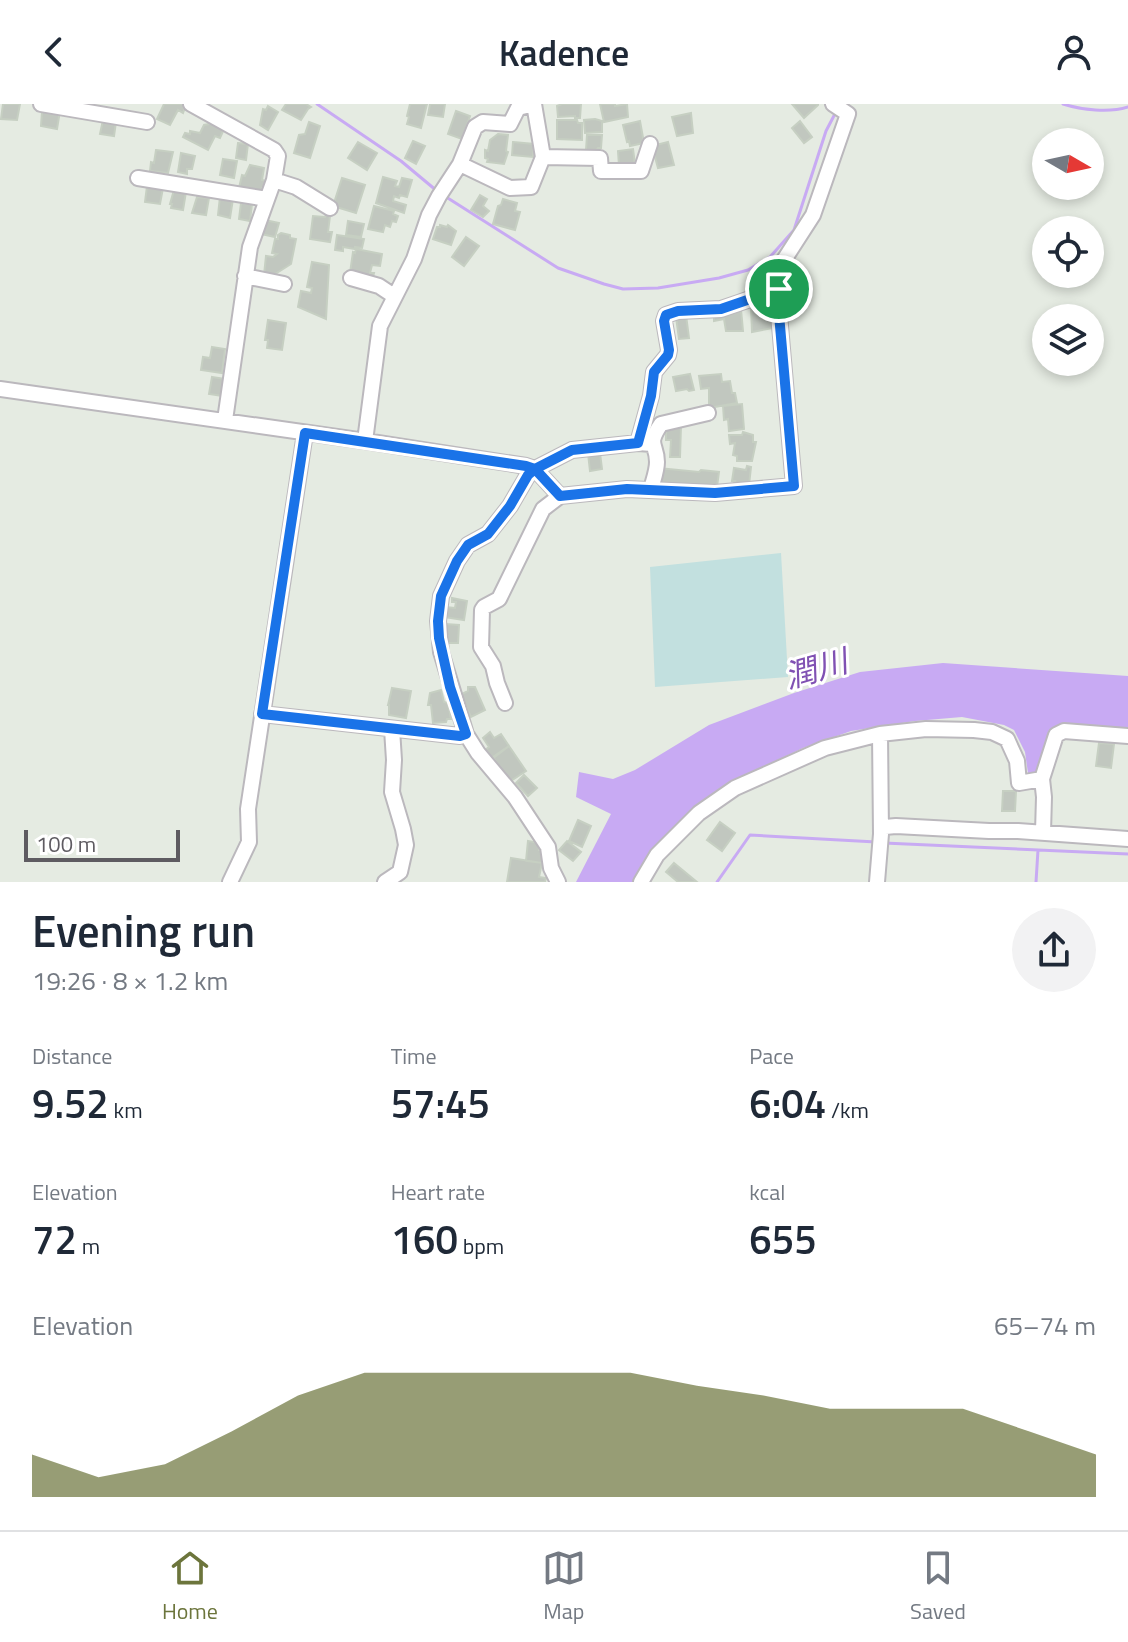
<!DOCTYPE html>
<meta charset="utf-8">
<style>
:root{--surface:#fff;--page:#f2f2f3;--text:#1f2937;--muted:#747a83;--line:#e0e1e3;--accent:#6c753c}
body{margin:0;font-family:"Titillium Web","Noto Sans JP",sans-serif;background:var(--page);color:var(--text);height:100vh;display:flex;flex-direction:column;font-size:30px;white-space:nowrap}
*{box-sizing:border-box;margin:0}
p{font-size:26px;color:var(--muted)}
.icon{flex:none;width:44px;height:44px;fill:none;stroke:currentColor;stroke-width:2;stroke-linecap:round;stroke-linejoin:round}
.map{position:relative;height:778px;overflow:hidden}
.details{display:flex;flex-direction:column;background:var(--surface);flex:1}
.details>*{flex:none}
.needle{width:52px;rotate:99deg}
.controls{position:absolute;left:1032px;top:24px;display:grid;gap:16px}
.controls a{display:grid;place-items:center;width:72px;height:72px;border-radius:50%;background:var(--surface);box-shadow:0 4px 12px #0003;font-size:40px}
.scale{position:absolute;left:24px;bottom:20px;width:156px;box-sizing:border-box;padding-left:8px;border:4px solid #5e5b61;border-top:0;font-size:22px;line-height:28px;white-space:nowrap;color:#5e5b61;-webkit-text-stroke:6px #fff;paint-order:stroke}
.pin{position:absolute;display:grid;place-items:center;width:68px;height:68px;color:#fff;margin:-34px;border:4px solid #fff;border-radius:50%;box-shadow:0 2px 8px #0007}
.round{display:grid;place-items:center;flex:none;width:84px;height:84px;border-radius:42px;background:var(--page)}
.headline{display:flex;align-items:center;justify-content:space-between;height:136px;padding:0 32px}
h1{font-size:44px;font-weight:600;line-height:60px}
.metrics{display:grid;grid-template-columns:repeat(3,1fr);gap:12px;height:136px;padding:8px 32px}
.metrics div{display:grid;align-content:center}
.metrics b{font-size:40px;font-weight:600}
.metrics small{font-size:22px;font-weight:400}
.metrics p{font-size:22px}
.chart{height:224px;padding:16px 32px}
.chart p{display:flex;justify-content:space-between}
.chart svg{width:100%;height:144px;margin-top:8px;fill:var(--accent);opacity:.7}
header{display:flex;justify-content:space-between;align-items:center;height:104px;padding:0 32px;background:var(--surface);font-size:36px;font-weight:600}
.menu{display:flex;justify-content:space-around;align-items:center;height:112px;border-top:2px solid var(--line);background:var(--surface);font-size:22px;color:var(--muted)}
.menu a{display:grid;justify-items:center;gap:4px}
.menu .current{color:var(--accent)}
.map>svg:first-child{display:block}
</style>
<header><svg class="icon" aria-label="back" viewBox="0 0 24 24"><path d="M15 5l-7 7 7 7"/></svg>Kadence<svg class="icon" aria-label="person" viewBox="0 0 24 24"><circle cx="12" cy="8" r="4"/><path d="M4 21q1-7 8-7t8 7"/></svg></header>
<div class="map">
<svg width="1128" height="778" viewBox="0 0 1128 778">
<rect width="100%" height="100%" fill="#e5ebe2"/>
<path fill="#c2e0df" d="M781,449L788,573L655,583L650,463Z"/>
<path fill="#c8aaf3" d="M943,559L1128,572V626L1062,623L1039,671L1028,669L1025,648L1014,626L1004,621L962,613L915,617L851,627L803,644L750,669L699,701L636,778H576L611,710L576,693L579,668L613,675L635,666L709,621L794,589L860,568Z"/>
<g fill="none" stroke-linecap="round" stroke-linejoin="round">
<path stroke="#c8aaf3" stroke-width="3" d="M317,0L401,57L437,87
M1063,0C1082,6 1109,9 1128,3
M443,91L558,164L604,180L623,185L658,184L719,174L748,166L770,153L794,126L826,27L837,6
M884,739L1128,750
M717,778L750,731L876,738
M1036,778L1038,746"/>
</g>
<path fill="#c1c7bf" stroke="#c6cfc2" stroke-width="2" d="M3,0H20L17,16L1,15Z
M164,0H185L186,1L183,9L178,6L170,21L157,15Z
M286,0H306L311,3L308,5L301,16L282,6Z
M410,0H427L421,24L407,20L409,13L407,12Z
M430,0H445L443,13L428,11Z
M562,0H581L580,14H575V12L558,13L557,2Z
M600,0H615V2L627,0L628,13L604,18Z
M792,0H818V1L804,14Z
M268,2L278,8L268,26L260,21L263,5L266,6Z
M42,7H60L57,25L41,22Z
M456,7L470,12L462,35L448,30Z
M691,9L693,29L677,32L672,13Z
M595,15L602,17V28L585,29L584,16Z
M103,16L116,18L114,32L100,30Z
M211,16L225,23L220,34L215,32L208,46L183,33L185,29L190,30V27L200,29L204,21L209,20Z
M557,16H577L578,19H582V36L557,35Z
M640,17L644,39L630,42L629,37L627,38L623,21Z
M800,17L812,33L804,39L792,24Z
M309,18L320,22L310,54L294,49L299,31L305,30Z
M498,30L508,31L506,47L508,48L504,60L487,58L488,55L485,54V46L488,47L490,36Z
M587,31H602L601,44H598L596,47L586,46Z
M413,37L425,42L416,60L405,54Z
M358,38L377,49L367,66L348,54Z
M513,38L534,40L533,53L512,51Z
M668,38L674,61L658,64L652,42Z
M238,39L248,40L246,56L236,54Z
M633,45L635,60L619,62L618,47Z
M156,46L173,48L168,69L150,67L151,58L154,59Z
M181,49L195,52L192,65H187V70L178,68Z
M223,55L237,57L234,74L220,71Z
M250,61L264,64L262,76L267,77L265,85L262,84L261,88L239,84L242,71L245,72Z
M383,73L397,77L395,82L399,83L402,74L412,76L407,93L400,91L399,94L394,92L393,97L406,101L404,109L376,99Z
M342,74L365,81L356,109L333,102Z
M147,82L163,84L160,100L145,98Z
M174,86L186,88L183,106L171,104L172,100H170Z
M480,91L487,95L483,102L489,107L483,113L471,106Z
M197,93L209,94L206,111L192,109Z
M220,93L233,95L230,114L218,111Z
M503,95L517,99L515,107L520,108L515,126L493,120L498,102L501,101Z
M249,97H252V100L250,117L239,115L241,99L249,100Z
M374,102L394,107L393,110L398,112L396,118L392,117L390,123L385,121L383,128L368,125Z
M326,111L330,112L328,128H332L330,138L310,135L313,112L325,113Z
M265,116L279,119L275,133L261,130Z
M348,117L364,120L361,133L346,131Z
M440,121L447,123L448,121L456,127L451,141L433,135L437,123H440Z
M281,129L290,131V134L296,135L291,160L272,172L264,171L266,152L273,153L277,150L272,149L275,135H278V131Z
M337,131L364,135L362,144L355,143V145L343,143V147L335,146Z
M466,133L479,142L464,162L452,153Z
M356,145L382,150L380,162L372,161L370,169H374L373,173L350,169L353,148L355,149Z
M312,158L329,161L326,215L298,203L301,187L311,189L312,184L307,183Z
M773,195V224L752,228L751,203Z
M741,205L743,227H726L724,215L714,217V209Z
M686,211L689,234L679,235L676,213Z
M268,216L286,219L282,246L267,244L268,236H265Z
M212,243L225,245L222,269L201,266L203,253L210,254Z
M690,270L694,286L689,287L687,285L676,287L673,273Z
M721,270L722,278L730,277L732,289H735L737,299L709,304V284L701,285L699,272Z
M212,273L226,275L223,292L209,290Z
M742,300L744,325L729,327L728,315L724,316L723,302Z
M666,321L681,322L680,353H670L671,336H666Z
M743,328L753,331V338H756L752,357H737V352L733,351L735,339L730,340L729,331H742Z
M588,349H600L602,365L590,367Z
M747,362L751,363L749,381L734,379L735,377H732L734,364L746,366Z
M658,364L699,368L701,366L719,368L717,383L656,382Z
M452,494L467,497L464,516L444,513L446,503L455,504L456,498H452Z
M445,520L459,521L458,539H448V532H444Z
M468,583H475L485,606L471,613L460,591L468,587Z
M392,584L411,587L406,614L389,611V601H388Z
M441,586L444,598L448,599L451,615H447L446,618L433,619L431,601H428L430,589Z
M490,628L494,634L501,630L509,642L492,655L485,646L489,643L483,634Z
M1099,639L1114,640L1111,664L1096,662Z
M509,642L526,667L509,678L493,653Z
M524,671L537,684L528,692L516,679Z
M1003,687H1016L1015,707H1002Z
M578,716L591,722L582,743L569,737Z
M720,718L735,729L722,747L707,736Z
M528,737L540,739L539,746H543L542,759L526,757Z
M567,737L581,748L573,757L559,746Z
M511,754L542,759L539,773L546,774L545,778H507Z
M674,759L697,778H678L666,768Z"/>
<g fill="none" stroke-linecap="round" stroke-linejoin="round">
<g stroke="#bbb8bd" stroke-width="18">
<path id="minor" d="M41,0L147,18
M191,0L274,46L278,52L274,76L250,143L225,316
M543,53L600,54L601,67H641L650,40
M138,74L267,95
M274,76L296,83L330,104
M245,172L284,180
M351,174L379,182L394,192
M0,285L365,337L526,362L535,365L560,392L627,385L715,389L794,382L778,199L779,185L784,156L813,111L848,10L833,0
M365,337L380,222L414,155L429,111L439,92L460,60L475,23L483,18L510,20L518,4L534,0L543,53L531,83L510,84L460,60
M638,339L651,292L654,268L668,251L669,246L664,217L666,211L678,207L721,205L779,185
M651,385C653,377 657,367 657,358C657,339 646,342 661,320L708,309
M505,599L497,579L493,562L481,543L482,506L484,503L499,495L543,405L560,392
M262,610L460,632L466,630
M1043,728L1044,693L1042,675L1056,631L1064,627L1128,632
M881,730L882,725L885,723L896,722L989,727H1018L1128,735
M230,778L249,738L248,705L305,329
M385,778L400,768L406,741L403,725L392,688L394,656L392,625
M558,778L551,764L548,743L515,693L478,649L466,630L441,548L438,517L441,492L457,457L468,441L488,430L510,402L528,371L535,365L572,346L638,339L652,340
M641,778L657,751L699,709L735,684L825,644L880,630
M877,778L881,730L880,630L926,625L974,626L992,628L1007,635L1017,657L1019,679L1042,675"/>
</g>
<use href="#minor" stroke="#fff" stroke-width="14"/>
</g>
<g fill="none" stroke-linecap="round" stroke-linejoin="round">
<g stroke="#fff" stroke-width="16">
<path id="route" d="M779,185L721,205L678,207L666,211L664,217L669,246L668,251L654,268L651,292L638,339L572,346L535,365L528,371L510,402L488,430L468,441L457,457L441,492L438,517L439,534L450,583L466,630L460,632L262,610L305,329L526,362L535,365L560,392L627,385L715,389L794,382L778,199L779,185"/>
</g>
<use href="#route" stroke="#1a73e8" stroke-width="10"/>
</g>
<g text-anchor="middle" stroke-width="6" stroke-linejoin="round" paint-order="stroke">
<g font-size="32" font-style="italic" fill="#8051b3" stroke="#fff">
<text transform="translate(816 565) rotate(-16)" y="11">潤川</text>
</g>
</g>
</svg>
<div class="controls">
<a><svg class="needle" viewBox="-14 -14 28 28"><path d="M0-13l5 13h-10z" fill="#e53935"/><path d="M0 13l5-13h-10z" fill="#747a83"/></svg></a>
<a><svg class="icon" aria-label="locate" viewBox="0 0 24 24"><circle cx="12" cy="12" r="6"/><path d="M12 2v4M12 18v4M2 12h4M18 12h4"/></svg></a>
<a><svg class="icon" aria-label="layers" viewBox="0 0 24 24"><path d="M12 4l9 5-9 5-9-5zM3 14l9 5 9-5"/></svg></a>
</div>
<div class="scale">100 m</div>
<div class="pin" style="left:779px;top:185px;background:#1e9e55"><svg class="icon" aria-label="arrive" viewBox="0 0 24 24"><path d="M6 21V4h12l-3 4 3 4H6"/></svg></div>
</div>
<section class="details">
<div class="headline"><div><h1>Evening run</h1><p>19:26 · 8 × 1.2 km</p></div><a class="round"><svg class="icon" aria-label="share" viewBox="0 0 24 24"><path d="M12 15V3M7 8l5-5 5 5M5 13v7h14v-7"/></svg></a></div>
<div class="metrics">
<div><p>Distance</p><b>9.52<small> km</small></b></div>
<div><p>Time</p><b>57:45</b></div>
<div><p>Pace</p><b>6:04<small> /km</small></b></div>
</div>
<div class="metrics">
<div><p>Elevation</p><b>72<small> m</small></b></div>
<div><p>Heart rate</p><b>160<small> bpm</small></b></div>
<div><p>kcal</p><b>655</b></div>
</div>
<div class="chart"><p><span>Elevation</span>65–74 m</p>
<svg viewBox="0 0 160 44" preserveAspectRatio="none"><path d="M0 44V31L10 38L20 34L30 24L40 13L50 6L60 6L70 6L80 6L90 6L100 10L110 13L120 17L130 17L140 17L150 24L160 31V44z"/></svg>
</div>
</section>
<nav class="menu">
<a class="current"><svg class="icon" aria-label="home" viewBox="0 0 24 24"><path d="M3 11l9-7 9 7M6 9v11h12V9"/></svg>Home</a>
<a><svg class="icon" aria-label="map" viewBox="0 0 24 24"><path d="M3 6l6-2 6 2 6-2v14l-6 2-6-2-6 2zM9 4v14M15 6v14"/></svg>Map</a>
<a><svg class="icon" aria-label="saved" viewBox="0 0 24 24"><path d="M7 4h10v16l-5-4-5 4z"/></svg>Saved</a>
</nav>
